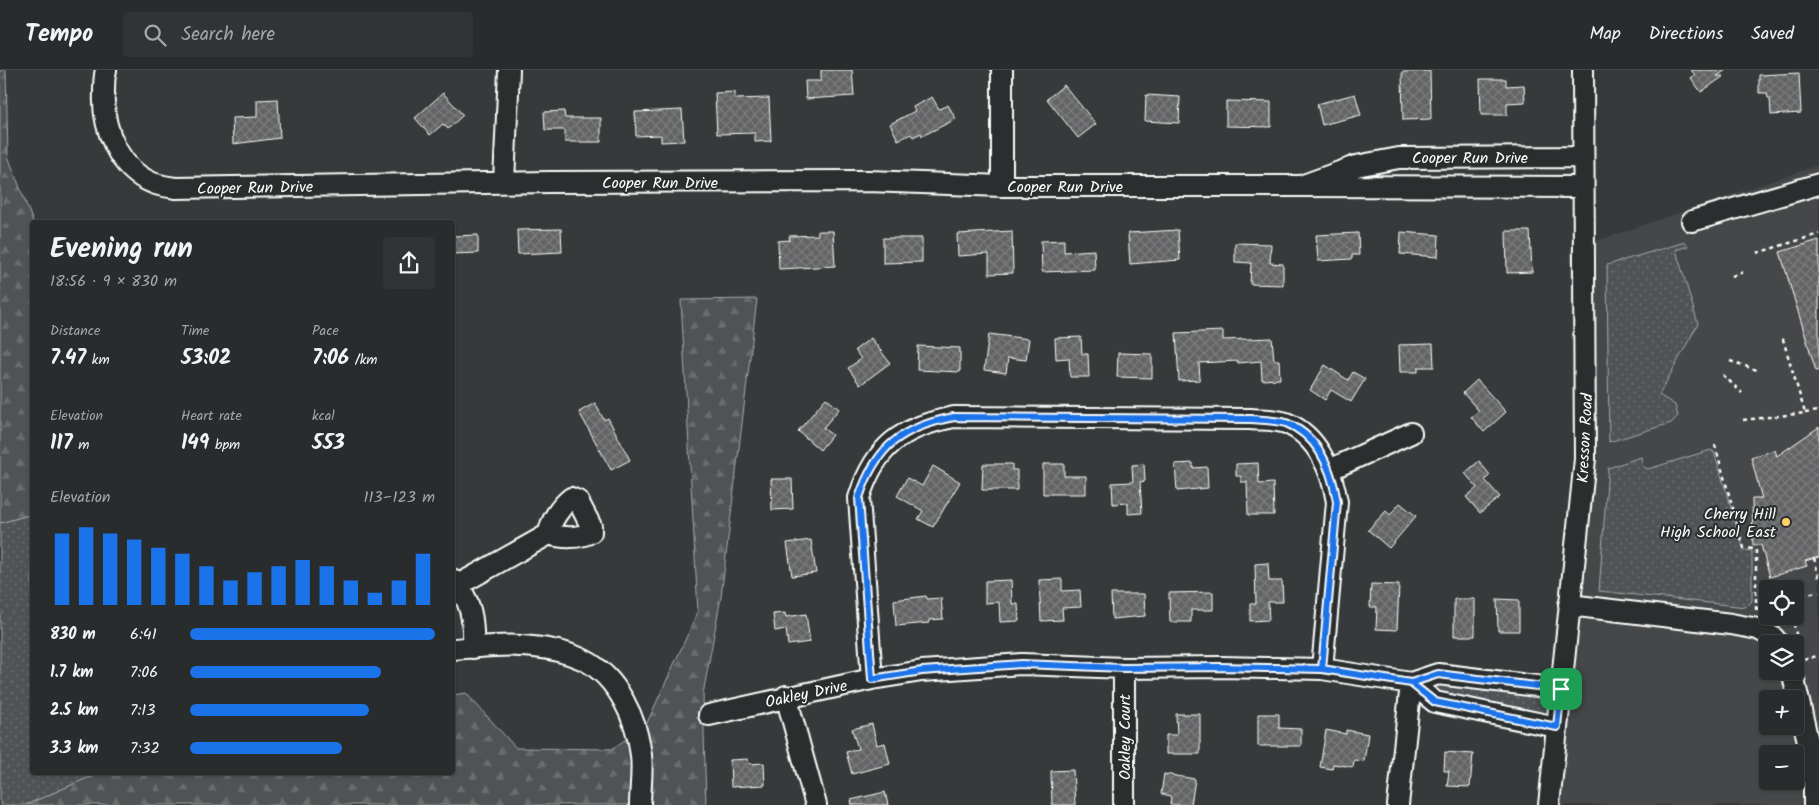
<!DOCTYPE html>
<meta charset="utf-8">
<style>
:root{--surface:#292c2c;--page:#313434;--text:#f1f3f6;--muted:#a5a7a9;--line:#454848;--accent:#1a73e8}
body{margin:0;font-family:Kalam,sans-serif;background:var(--page);color:var(--text);height:100vh;display:flex;flex-direction:column;font-size:19px;white-space:nowrap}
*{box-sizing:border-box;margin:0}
p{font-size:16px;color:var(--muted)}
.icon{flex:none;width:28px;height:28px;fill:none;stroke:currentColor;stroke-width:2;stroke-linecap:round;stroke-linejoin:round}
.map{position:relative;flex:1;overflow:hidden}
.panel{position:absolute;left:30px;top:150px;width:425px;height:555px;display:flex;flex-direction:column;background:var(--surface);border-radius:5px;box-shadow:0 1px 4px #0004,0 0 0 1px var(--line)}
.panel>*{flex:none}
.buttons{position:absolute;left:1759px;top:510px;display:grid;gap:10px}
.buttons a{display:grid;place-items:center;width:45px;height:45px;border-radius:5px;background:var(--surface);box-shadow:0 1px 4px #0004,0 0 0 1px var(--line);font-size:25px}
.pin{position:absolute;display:grid;place-items:center;width:42px;height:42px;color:#fff;margin:-21px;border-radius:10px;box-shadow:0 2px 8px #0006}
.round{display:grid;place-items:center;flex:none;width:52px;height:52px;border-radius:5px;background:var(--page)}
.head{display:flex;align-items:center;justify-content:space-between;height:85px;padding:0 20px}
h1{font-size:28px;font-weight:800;line-height:38px}
.metrics{display:grid;grid-template-columns:repeat(3,1fr);gap:8px;height:85px;padding:5px 20px}
.metrics div{display:grid;align-content:center}
.metrics b{font-size:21px;font-weight:800}
.metrics small{font-size:14px;font-weight:400}
.metrics p{font-size:14px}
.chart{height:140px;padding:10px 20px}
.chart p{display:flex;justify-content:space-between}
.chart svg{width:100%;height:90px;margin-top:5px;stroke:var(--accent);stroke-width:6}
ul{padding:0 20px;list-style:none;font-size:16px}
li{display:grid;grid-template-columns:80px 60px 1fr;align-items:center;height:38px}
li i{height:12px;border-radius:6px;background:var(--accent)}
header{display:flex;align-items:center;gap:30px;box-sizing:border-box;height:70px;padding:0 25px;background:var(--surface);border-bottom:1px solid var(--line)}
header strong{font-size:24px}
nav{display:flex;gap:28px;margin-inline-start:auto;font-size:18px}
.search{width:350px;height:45px;background:var(--page);display:flex;align-items:center;gap:12px;box-sizing:border-box;padding:0 18px;border-radius:5px;color:var(--muted);font-size:19px}
.map>svg:first-child{display:block}
</style>
<header>
<strong>Tempo</strong>
<div class="search"><svg class="icon" aria-label="search" viewBox="0 0 24 24"><circle cx="10" cy="10" r="6"/><path d="M15 15l6 6"/></svg>Search here</div>
<nav><a>Map</a><a>Directions</a><a>Saved</a></nav>
</header>
<div class="map">
<svg width="1819" height="735" viewBox="0 0 1819 735">
<defs>
<pattern id="grass-dots" width="8" height="8" patternUnits="userSpaceOnUse" patternTransform="scale(1.25)"><rect width="8" height="8" fill="#505354"/><path d="M2 2h.1M6 6h.1" fill="none" stroke="#6a6d6e" stroke-width="1.8" stroke-linecap="round"/></pattern>
<pattern id="forest-firs" width="22" height="20" patternUnits="userSpaceOnUse" patternTransform="scale(1.25)"><rect width="22" height="20" fill="#505354"/><path d="M5 1l3.5 6h-7zM16 11l3.5 6h-7z" fill="#6a6d6e"/></pattern>
<pattern id="building-cross-hatch" width="8" height="8" patternUnits="userSpaceOnUse" patternTransform="scale(1.25)"><rect width="8" height="8" fill="#636465"/><path d="M0 0l8 8M0 8l8-8" fill="none" stroke="#7a7b7c"/></pattern>
</defs>
<rect width="100%" height="100%" fill="#373a3b"/>
<filter id="ink" filterUnits="userSpaceOnUse"><feTurbulence type="fractalNoise" baseFrequency=".02" numOctaves="2"/><feDisplacementMap in="SourceGraphic" scale="10" xChannelSelector="R" yChannelSelector="G"/><feConvolveMatrix kernelMatrix="1 2 1 2 8 2 1 2 1" color-interpolation-filters="sRGB"/></filter>
<g filter="url(#ink)">
<path fill="#444748" fill-rule="evenodd" d="M1819,95V735H1537L1574,388L1570,180ZM1768,519H1795V546H1768ZM1768,574H1795V601H1768ZM1768,629H1795V656H1768ZM1768,684H1795V711H1768Z"/>
<path fill="url(#grass-dots)" stroke="#a8a9aa" d="M1685,172L1688,176L1676,180L1698,254L1659,325L1675,335L1678,346L1671,353L1609,372L1607,195Z
M1711,380L1714,382L1744,480L1752,481V531L1746,537L1599,521L1608,398L1641,387L1643,397L1648,399Z
M32,444V702L99,703L26,735H0V453Z
M1411,613L1561,619L1557,657L1435,632Z"/>
<path fill="url(#forest-firs)" stroke="#a8a9aa" d="M0,0H6L8,86L33,152L32,444L0,453Z
M757,229L721,527L703,624L706,735H26L99,703L452,702L453,625L466,623L516,678L612,679L646,655L698,542L681,230Z"/>
<path fill="url(#building-cross-hatch)" stroke="#fff" d="M821,0H852L854,26L806,29L805,11H821Z
M1691,0H1726L1717,6H1724L1701,22L1691,8L1695,5Z
M1430,1L1431,49L1403,50L1402,2Z
M1799,3L1801,43L1771,45L1770,28H1768L1767,23H1759V5Z
M1480,9H1506V16L1524,15L1525,32L1507,33V45H1481Z
M1064,15L1096,54L1078,68L1047,29Z
M735,22V29L769,28L771,71L755,72V63L717,64L715,23Z
M443,23L463,45L448,59L443,54L430,65L415,48Z
M1355,24L1361,45L1322,55L1317,34Z
M1146,25L1180,27L1179,53L1145,51Z
M932,27L939,39L948,35L956,49L922,66L921,63L913,67L911,64L898,70L890,54L915,41L913,37Z
M278,29L280,68L233,74L232,48L257,47V30Z
M1226,31L1271,32V57L1226,56Z
M682,40L684,71L661,72V65L636,66L635,42Z
M564,41L565,48H601V72H565V60H545L544,42Z
M561,159L562,182L518,184L517,160Z
M1178,160L1180,190L1130,194L1128,163Z
M818,161H833L835,196L779,199L778,171L790,170L789,166L818,165Z
M1012,161L1013,203L989,204V184L958,186L957,164Z
M1506,161H1530L1532,202L1507,203Z
M1401,162L1439,165L1438,187L1400,184Z
M1358,163L1359,185H1352V189L1318,191L1316,165Z
M478,165V183L452,184V166Z
M883,168H922V192L883,193Z
M1064,170V182L1094,180L1095,200L1042,202L1041,171Z
M1819,170V300L1816,301L1780,182Z
M1235,173L1271,174L1270,193L1283,194V215L1250,214L1251,193L1235,192Z
M1223,261V270L1272,268L1274,290H1279L1280,309L1262,310L1261,291L1238,293V291L1199,293L1200,310L1179,311L1176,263Z
M989,264L1029,269L1026,290L1008,288L1006,303L984,300Z
M1081,267L1082,284H1088L1089,307H1070L1069,288L1056,289L1055,268Z
M871,268L890,293L860,315L848,298L861,289L855,280Z
M1433,274L1434,297H1418V302H1400L1399,275Z
M918,276L960,278V302L917,300Z
M1118,283L1152,284V308L1117,307Z
M1325,295L1348,310L1353,302L1365,309L1351,332L1331,320L1325,330L1310,320Z
M1477,310L1506,342L1484,362L1471,347L1479,341L1463,323Z
M826,328L839,339L823,358L832,365L820,380L798,361Z
M595,333L604,350L608,348L630,390L611,400L579,342Z
M1819,357V487L1805,491L1807,496L1770,507L1761,475H1753L1752,429H1762L1751,387L1775,380L1777,386Z
M1479,391L1490,405L1485,410L1500,427L1480,443L1466,427L1477,418L1465,403Z
M1193,393V398L1207,397L1208,418L1177,421L1175,394Z
M1258,393L1259,414L1273,413L1274,445H1248L1247,412H1241V406H1236V394Z
M983,394H1012V400H1017V420H982Z
M1043,394H1064V406H1086V424H1043Z
M1144,394L1145,411L1140,412L1142,443L1128,444V433L1113,434L1112,413L1133,412L1132,395Z
M933,396L960,412L933,457L918,449L923,441L897,426L907,408L922,416Z
M771,409H792L793,439L772,440Z
M1400,433L1416,446L1389,478L1368,460L1386,441L1390,445Z
M811,470L816,503L792,506L787,473Z
M1268,493L1269,511H1282L1283,532H1268L1269,550L1250,551V534H1256L1255,494Z
M1062,509V521L1080,520L1081,537L1062,538L1063,550L1041,551L1039,510Z
M1011,510L1012,534H1018L1019,551L1000,552L999,532L985,533V511Z
M1371,514L1399,515L1397,560L1376,559L1377,537H1370Z
M1213,522V540H1191V552H1170L1169,523Z
M1111,524H1144L1145,546L1112,549Z
M926,526L927,529L941,528L943,549L929,550V553L896,556L894,530Z
M1454,529H1475V566H1454Z
M1497,529L1519,530V561H1498Z
M785,543L786,547L806,544L810,572L788,575L786,559L775,561L773,544Z
M1176,644H1200V684H1166V665H1177Z
M1258,644H1279V658L1301,659V676H1258Z
M872,654L877,675L885,673L890,694L852,704L846,682L858,679L852,659Z
M1326,660L1346,664V660L1368,664L1364,691L1354,690L1353,697L1333,694L1332,699L1320,697Z
M1445,682L1473,684L1470,717L1447,716L1449,701H1444Z
M748,689L749,694L764,693L765,715L731,717L730,690Z
M1073,700L1075,735H1052L1051,701Z
M1164,704L1195,709L1191,735H1170L1171,726L1161,724Z
M885,722L888,735H852L851,730Z"/>
<g fill="none" stroke-linecap="round" stroke-linejoin="round">
<g stroke="#fff" stroke-width="24">
<path id="minor" d="M106,0C104,7 104,16 104,23C102,58 119,100 153,113C160,116 169,117 176,118L550,112L868,111L1002,116H1301
M1002,0V116
M504,112L509,0
M1582,117L1301,116L1356,96L1399,88L1582,87
M1692,151L1819,114
M1329,400L1411,363
M452,509C472,529 474,552 473,578
M458,515L549,464C561,468 580,469 591,462V456L578,431L571,428C561,436 550,451 549,464
M1569,535L1731,554L1758,559L1774,568L1778,574
M452,579C475,578 499,574 521,576C542,577 565,581 584,590C618,607 637,650 641,685C643,701 640,719 640,735
M1792,601L1814,698V735
M872,609L859,428C875,376 902,357 954,347L1251,349C1262,350 1276,349 1286,353C1318,366 1332,401 1337,432L1322,599
M1411,613L1435,632L1557,657
M786,626L816,735
M709,645L872,609L922,601L1022,594L1124,598L1220,597L1322,599L1411,613L1438,604L1561,619
M1124,735V598
M1398,735L1411,613
M1549,735L1585,389L1583,0"/>
</g>
<path stroke="#fff" stroke-width="2.5" stroke-dasharray="4 4" stroke-linecap="butt" d="M1757,183L1819,164
M1732,206L1743,202
M1730,291L1757,300
M1723,305L1742,323
M1805,343L1818,341
M1743,350L1805,343L1782,266
M1715,375L1744,478L1756,479V541
M1814,488L1819,508
M1795,528L1819,521
M1756,539L1768,536
M1792,546L1801,586
M1804,590L1819,585"/>
<use href="#minor" stroke="#2a2d2e" stroke-width="20"/>
</g>
</g>
<g fill="none" stroke-linecap="round" stroke-linejoin="round" filter="url(#ink)">
<g stroke="#fff" stroke-width="10">
<path id="route" d="M1561,619L1438,604L1411,613L1322,599L1220,597L1124,598L1022,594L922,601L872,609L859,428C876,376 902,357 954,347L1251,349C1262,350 1276,350 1286,353C1319,366 1332,401 1337,432L1322,599L1411,613L1435,632L1557,657L1561,619"/>
</g>
<use href="#route" stroke="#1a73e8" stroke-width="6"/>
</g>
<circle fill="#ffd166" stroke="#2a2d2e" stroke-width="2" cx="1786" cy="452" r="5"/>
<g text-anchor="middle" stroke-width="4" stroke-linejoin="round" paint-order="stroke">
<g font-size="16" fill="#fff" stroke="#2a2d2e">
<text x="1470" y="93">Cooper Run Drive</text>
<text x="660" y="118">Cooper Run Drive</text>
<text x="1065" y="122">Cooper Run Drive</text>
<text transform="translate(255 117) rotate(-1)" y="6">Cooper Run Drive</text>
<text transform="translate(1584 368) rotate(-87)" y="6">Kresson Road</text>
<text transform="translate(806 623) rotate(-12)" y="6">Oakley Drive</text>
<text transform="translate(1124 667) rotate(-90)" y="6">Oakley Court</text>
</g>
<g font-size="16" fill="#fff" stroke="#2a2d2e" text-anchor="end">
<text x="1776" y="449">Cherry Hill<tspan x="1776" dy="18">High School East</tspan></text>
</g>
</g>
</svg>
<div class="buttons">
<a><svg class="icon" aria-label="locate" viewBox="0 0 24 24"><circle cx="12" cy="12" r="6"/><path d="M12 2v4M12 18v4M2 12h4M18 12h4"/></svg></a>
<a><svg class="icon" aria-label="layers" viewBox="0 0 24 24"><path d="M12 4l9 5-9 5-9-5zM3 14l9 5 9-5"/></svg></a>
<a>+</a>
<a>−</a>
</div>
<div class="pin" style="left:1561px;top:619px;background:#1e9e55"><svg class="icon" aria-label="arrive" viewBox="0 0 24 24"><path d="M6 21V4h12l-3 4 3 4H6"/></svg></div>
<section class="panel">
<div class="head"><div><h1>Evening run</h1><p>18:56 · 9 × 830 m</p></div><a class="round"><svg class="icon" aria-label="share" viewBox="0 0 24 24"><path d="M12 15V3M7 8l5-5 5 5M5 13v7h14v-7"/></svg></a></div>
<div class="metrics">
<div><p>Distance</p><b>7.47<small> km</small></b></div>
<div><p>Time</p><b>53:02</b></div>
<div><p>Pace</p><b>7:06<small> /km</small></b></div>
</div>
<div class="metrics">
<div><p>Elevation</p><b>117<small> m</small></b></div>
<div><p>Heart rate</p><b>149<small> bpm</small></b></div>
<div><p>kcal</p><b>553</b></div>
</div>
<div class="chart"><p><span>Elevation</span>113–123 m</p>
<svg viewBox="0 0 160 44" preserveAspectRatio="none"><path d="M5 44V9M15 44V6M25 44V9M35 44V12M45 44V16M55 44V19M65 44V25M75 44V32M85 44V28M95 44V25M105 44V22M115 44V25M125 44V32M135 44V38M145 44V32M155 44V19"/></svg>
</div>
<ul>
<li><b>830 m</b>6:41<i style="width:100%"></i></li>
<li><b>1.7 km</b>7:06<i style="width:78%"></i></li>
<li><b>2.5 km</b>7:13<i style="width:73%"></i></li>
<li><b>3.3 km</b>7:32<i style="width:62%"></i></li>
</ul>
</section>
</div>
